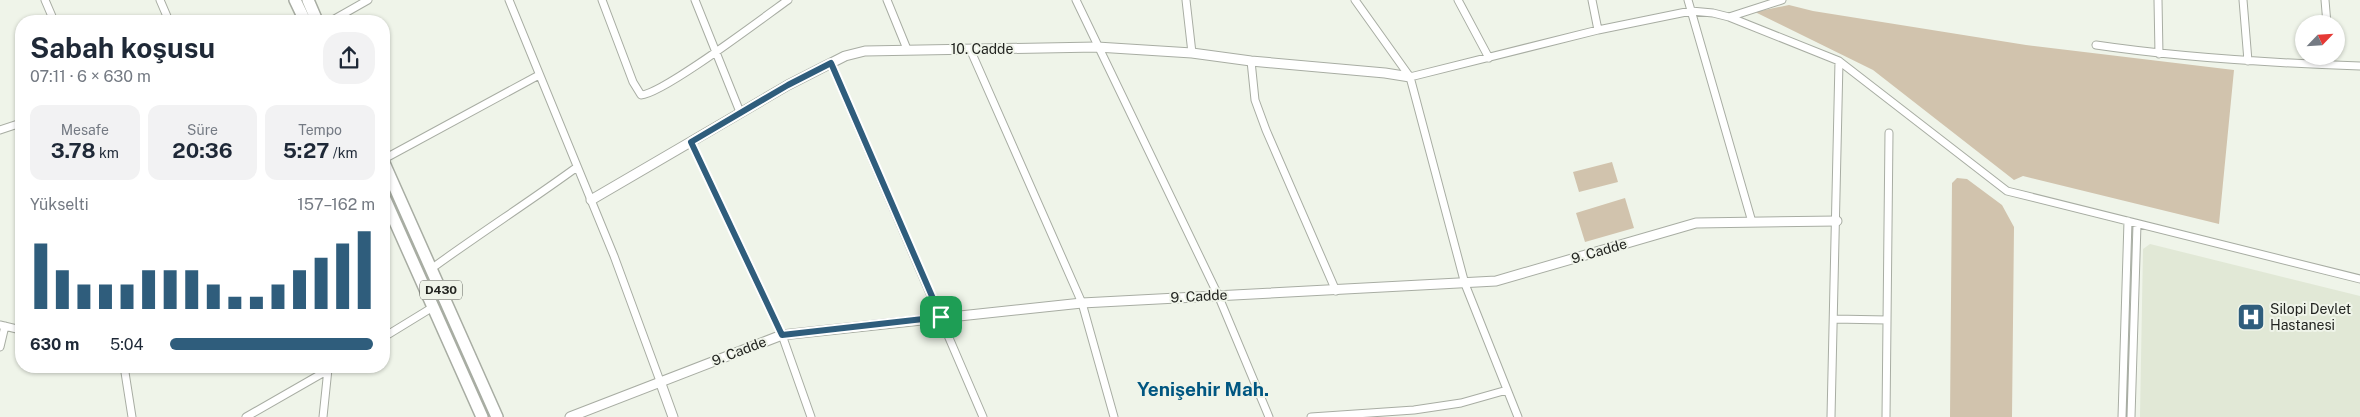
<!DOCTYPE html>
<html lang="tr">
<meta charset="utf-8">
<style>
:root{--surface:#fff;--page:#f2f2f3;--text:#1f2937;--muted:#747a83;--accent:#2f5d7c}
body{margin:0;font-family:"Public Sans",sans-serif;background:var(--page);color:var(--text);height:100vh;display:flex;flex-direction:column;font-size:19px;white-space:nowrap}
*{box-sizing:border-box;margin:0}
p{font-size:16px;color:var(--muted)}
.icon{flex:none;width:28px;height:28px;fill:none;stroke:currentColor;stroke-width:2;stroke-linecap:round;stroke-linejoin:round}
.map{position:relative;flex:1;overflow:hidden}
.panel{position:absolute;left:15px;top:15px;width:375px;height:358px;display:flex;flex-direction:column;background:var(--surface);border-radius:20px;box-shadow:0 1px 4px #0004}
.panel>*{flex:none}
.needle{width:32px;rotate:65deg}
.controls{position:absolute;left:2295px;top:15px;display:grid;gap:10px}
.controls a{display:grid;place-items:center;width:50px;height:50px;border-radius:50%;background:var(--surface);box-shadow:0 1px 4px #0004;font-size:25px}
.pin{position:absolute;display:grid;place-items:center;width:42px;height:42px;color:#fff;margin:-21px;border-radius:10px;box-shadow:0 2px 8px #0006}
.round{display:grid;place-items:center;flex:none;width:52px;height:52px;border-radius:20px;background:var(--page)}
.overview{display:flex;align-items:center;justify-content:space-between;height:85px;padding:0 15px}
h1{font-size:28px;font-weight:700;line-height:38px}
.stats{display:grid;grid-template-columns:repeat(3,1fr);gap:8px;height:85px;padding:5px 15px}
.stats div{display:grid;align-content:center;border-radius:12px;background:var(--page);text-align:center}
.stats b{font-size:21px;font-weight:700}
.stats small{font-size:14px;font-weight:400}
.stats p{font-size:14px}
.chart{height:140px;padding:10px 15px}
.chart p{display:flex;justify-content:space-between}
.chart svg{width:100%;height:90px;margin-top:5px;stroke:var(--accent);stroke-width:6}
ul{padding:0 15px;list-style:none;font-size:16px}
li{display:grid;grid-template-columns:80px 60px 1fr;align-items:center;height:38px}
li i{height:12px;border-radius:6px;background:var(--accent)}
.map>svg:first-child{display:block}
</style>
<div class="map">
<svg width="2360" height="417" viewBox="0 0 2360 417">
<rect width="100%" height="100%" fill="#eff4e9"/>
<path fill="#e1e8d6" d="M2150,244L2360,296V417H2140L2143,249Z"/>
<path fill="#d1c3ad" d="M1789,5L1813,11L2026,45L2234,70L2219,224L2023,176L2014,180L1873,70L1755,12Z
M1612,162L1618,182L1579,192L1573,172Z
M1957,178L1967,179L2002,205L2014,227L2012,417H1950L1952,183Z
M1625,198L1634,228L1585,242L1576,213Z"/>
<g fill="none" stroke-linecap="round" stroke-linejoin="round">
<g stroke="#a8ada3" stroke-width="9">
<path id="minor" d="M45,0L54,21
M160,0L169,21
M509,0L614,256L660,381
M602,0L633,82L641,95C663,94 764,17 788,0
M695,0L740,112
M887,0L907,49
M1076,0L1218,295L1269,417
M1186,0L1192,53
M1355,0L1410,77L1465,284L1518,417
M1458,0L1489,58
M1592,0L1598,30
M1688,0L1752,222
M2158,0L2159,54
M2243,0L2248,61
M2325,0L2327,24
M1729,17L1782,0
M331,21L368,0
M2096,45C2184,58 2271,63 2360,66
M970,49L1082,303L1114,417
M2329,56L2330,65
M1251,61L1255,100L1266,130L1336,291
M831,63L983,417
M1410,77L1598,30L1691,11L1713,13L1729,17L1839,61L2007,191L2360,279
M0,130L21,123
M691,142L782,335L811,417
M384,159L539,75
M431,269C479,234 529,202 577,167
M1834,319L1887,320
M0,325L21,330
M384,337L433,307
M0,347L5,326
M124,366L132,417
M246,417L335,366
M323,417L328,369
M1311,417L1414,410L1461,403L1507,390
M1831,417L1839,61
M1886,417L1889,133
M2122,417L2128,221
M2131,417L2137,224"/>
</g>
<g stroke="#a8ada3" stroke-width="11">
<path id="tertiary" d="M591,200L788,85L845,56L865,51L1097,47L1192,53L1251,61L1385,73L1410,77
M660,381L673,417
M570,417L782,335L1082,303L1496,281L1696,223L1837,221"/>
</g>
<g stroke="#a8ada3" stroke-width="14">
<path id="trunk" d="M295,0L305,21
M308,0L317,21
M384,163L497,417
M384,197L482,417"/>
</g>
<use href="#minor" stroke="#fff" stroke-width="7"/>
<use href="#tertiary" stroke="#fff" stroke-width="9"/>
<use href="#trunk" stroke="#fff" stroke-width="11"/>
</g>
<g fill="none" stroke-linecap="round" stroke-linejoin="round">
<g stroke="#fff" stroke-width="10">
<path id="route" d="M831,63L941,317L782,335L691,142L788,85Z"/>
</g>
<use href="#route" stroke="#2f5d7c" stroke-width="6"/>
</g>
<defs>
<g id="hospital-square" transform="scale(1.4375)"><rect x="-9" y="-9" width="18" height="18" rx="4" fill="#2f5d7c" stroke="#eff4e9"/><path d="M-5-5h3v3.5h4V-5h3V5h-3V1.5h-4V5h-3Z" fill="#fff"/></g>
</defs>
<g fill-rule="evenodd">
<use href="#hospital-square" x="2251" y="317"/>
</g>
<g text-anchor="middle" stroke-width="4" stroke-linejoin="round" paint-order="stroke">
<rect fill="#eff4e9" stroke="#60625c" stroke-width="1" x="420" y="280.5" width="42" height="19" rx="4"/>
<g font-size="12" font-weight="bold" fill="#222420">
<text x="441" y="294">D430</text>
</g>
<g font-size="14" fill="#222420" stroke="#eff4e9">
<text x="982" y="54">10. Cadde</text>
<text transform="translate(1599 251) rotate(-16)" y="5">9. Cadde</text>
<text transform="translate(1199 296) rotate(-3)" y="5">9. Cadde</text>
<text transform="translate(739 351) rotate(-21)" y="5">9. Cadde</text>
</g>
<g font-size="14" fill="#222420" stroke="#eff4e9" text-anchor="start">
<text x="2270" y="314">Silopi Devlet<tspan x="2270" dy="16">Hastanesi</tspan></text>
</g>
<g font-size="19" font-weight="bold" fill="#005681" stroke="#eff4e9">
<text x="1203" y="396">Yenişehir Mah.</text>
</g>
</g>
</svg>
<div class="controls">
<a><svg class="needle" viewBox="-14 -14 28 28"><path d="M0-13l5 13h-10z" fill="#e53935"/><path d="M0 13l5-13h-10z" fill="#747a83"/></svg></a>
</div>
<div class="pin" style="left:941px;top:317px;background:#1e9e55"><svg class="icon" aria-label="arrive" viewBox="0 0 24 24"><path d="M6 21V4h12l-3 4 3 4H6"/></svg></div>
<section class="panel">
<div class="overview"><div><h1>Sabah koşusu</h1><p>07:11 · 6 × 630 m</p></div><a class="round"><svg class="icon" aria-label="share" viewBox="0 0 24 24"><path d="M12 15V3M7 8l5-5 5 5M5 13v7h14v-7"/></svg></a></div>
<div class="stats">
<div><p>Mesafe</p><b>3.78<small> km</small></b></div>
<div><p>Süre</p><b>20:36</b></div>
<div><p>Tempo</p><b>5:27<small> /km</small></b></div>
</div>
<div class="chart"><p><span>Yükselti</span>157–162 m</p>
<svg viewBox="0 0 160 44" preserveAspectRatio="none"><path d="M5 44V12M15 44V25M25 44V32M35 44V32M45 44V32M55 44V25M65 44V25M75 44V25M85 44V32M95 44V38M105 44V38M115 44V32M125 44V25M135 44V19M145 44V12M155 44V6"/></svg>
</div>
<ul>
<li><b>630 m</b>5:04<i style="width:99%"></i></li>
</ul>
</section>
</div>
